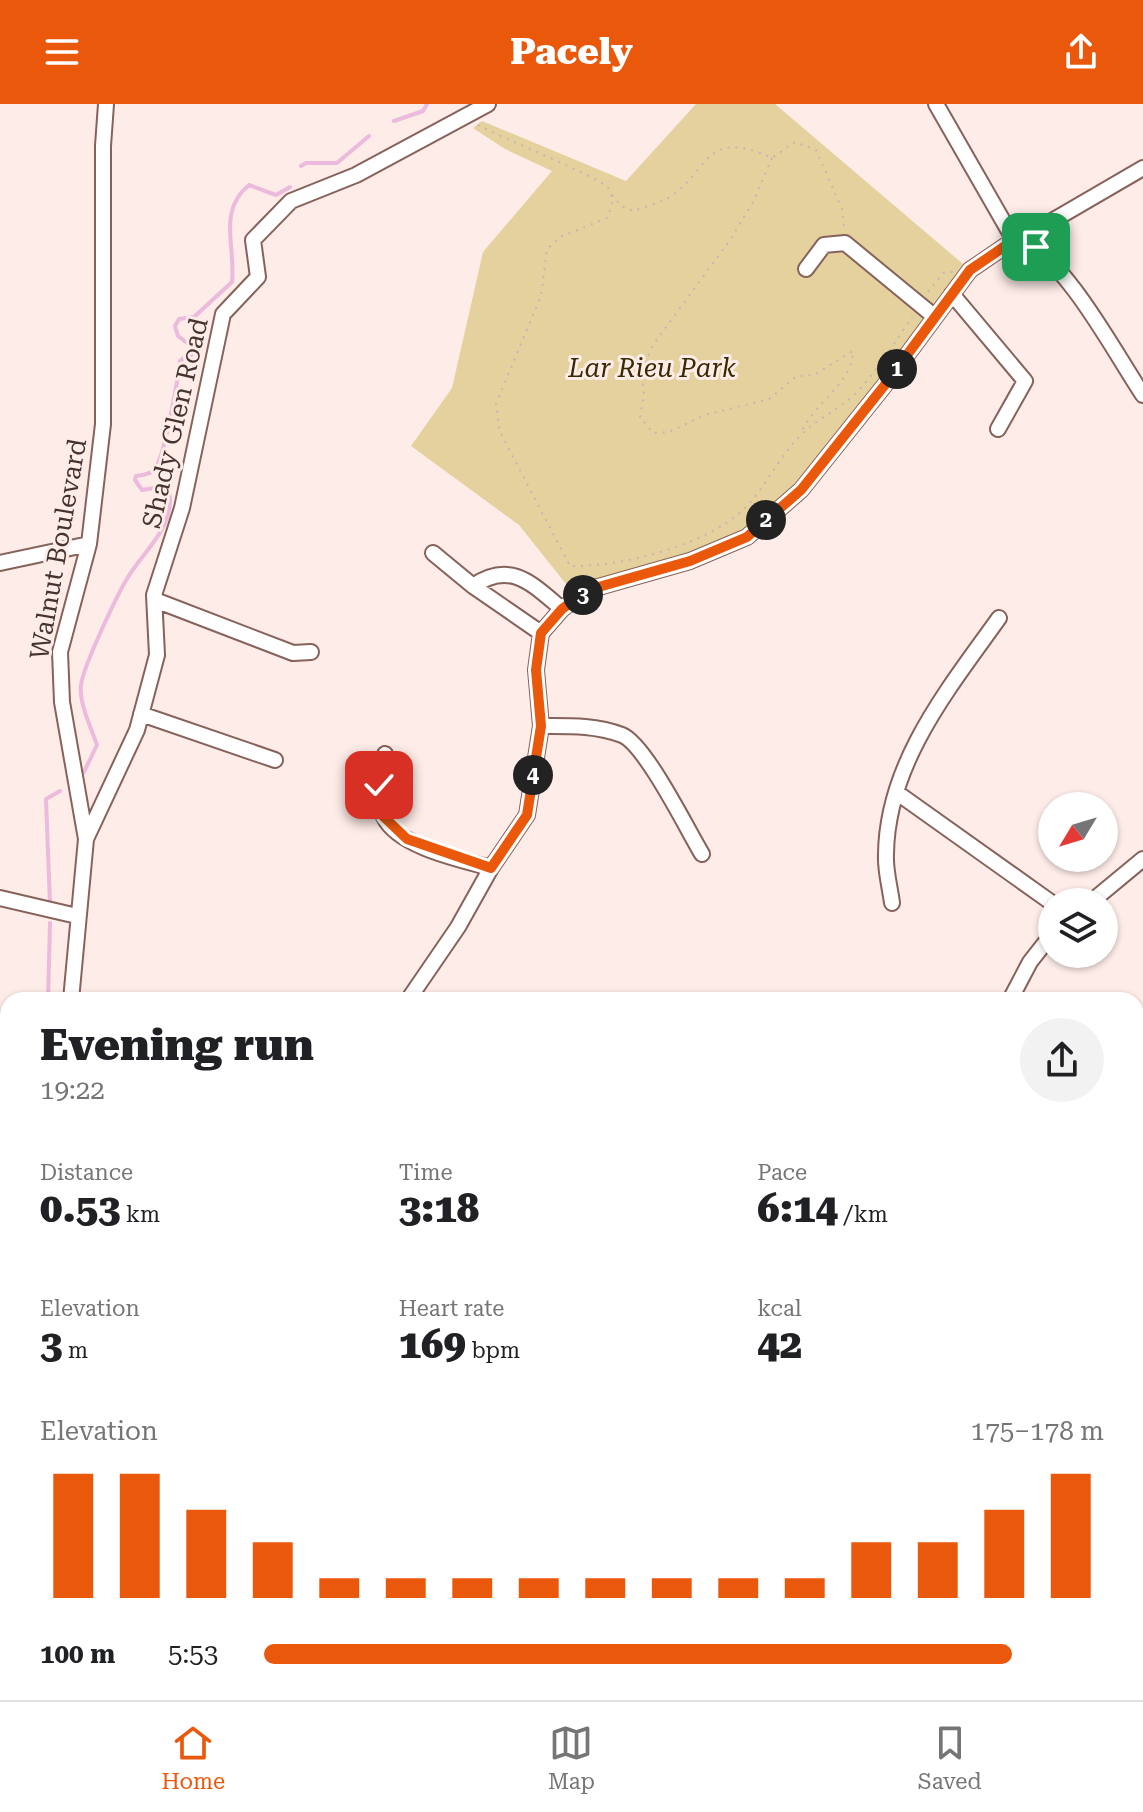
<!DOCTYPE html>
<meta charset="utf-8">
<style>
:root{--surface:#fff;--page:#f2f2f2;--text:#202124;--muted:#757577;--line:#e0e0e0;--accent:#ea580c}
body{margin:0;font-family:"Roboto Serif",serif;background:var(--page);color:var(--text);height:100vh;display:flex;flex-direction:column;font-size:30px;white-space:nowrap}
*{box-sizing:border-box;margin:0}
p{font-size:26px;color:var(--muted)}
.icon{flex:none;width:44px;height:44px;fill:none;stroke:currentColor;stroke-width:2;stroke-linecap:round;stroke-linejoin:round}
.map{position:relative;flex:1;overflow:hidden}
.drawer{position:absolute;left:0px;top:888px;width:1144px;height:708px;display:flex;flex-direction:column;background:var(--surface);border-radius:24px 24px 0 0;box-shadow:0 2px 6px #0004}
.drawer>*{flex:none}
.needle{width:52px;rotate:232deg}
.tools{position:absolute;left:1038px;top:688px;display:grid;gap:16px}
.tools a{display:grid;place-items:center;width:80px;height:80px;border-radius:50%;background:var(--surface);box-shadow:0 2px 6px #0004;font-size:40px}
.pin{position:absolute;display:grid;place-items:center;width:68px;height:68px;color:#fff;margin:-34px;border-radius:16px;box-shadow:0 4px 12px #0006}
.km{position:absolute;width:40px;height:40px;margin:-20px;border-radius:50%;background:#222;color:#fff;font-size:22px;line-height:40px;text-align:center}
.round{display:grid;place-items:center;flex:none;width:84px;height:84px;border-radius:42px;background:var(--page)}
.head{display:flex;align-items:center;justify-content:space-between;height:136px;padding:0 40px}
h1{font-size:44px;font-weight:800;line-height:60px}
.metrics{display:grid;grid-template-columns:repeat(3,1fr);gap:12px;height:136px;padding:8px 40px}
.metrics div{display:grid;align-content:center}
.metrics b{font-size:40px;font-weight:800}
.metrics small{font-size:22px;font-weight:400}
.metrics p{font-size:22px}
.chart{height:224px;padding:16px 40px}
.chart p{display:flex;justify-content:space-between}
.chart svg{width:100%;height:144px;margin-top:8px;stroke:var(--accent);stroke-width:6}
ul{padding:0 40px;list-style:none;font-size:26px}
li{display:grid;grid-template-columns:128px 96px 1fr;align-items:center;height:60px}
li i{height:20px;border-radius:10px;background:var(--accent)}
header{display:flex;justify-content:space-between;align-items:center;height:104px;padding:0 40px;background:var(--accent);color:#fff;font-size:36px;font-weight:800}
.menu{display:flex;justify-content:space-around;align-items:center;height:112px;border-top:2px solid var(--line);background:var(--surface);font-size:22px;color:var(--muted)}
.menu a{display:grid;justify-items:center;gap:4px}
.menu .on{color:var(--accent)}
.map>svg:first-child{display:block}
</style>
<header><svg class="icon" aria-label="menu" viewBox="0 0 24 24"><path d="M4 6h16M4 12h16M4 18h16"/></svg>Pacely<svg class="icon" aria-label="share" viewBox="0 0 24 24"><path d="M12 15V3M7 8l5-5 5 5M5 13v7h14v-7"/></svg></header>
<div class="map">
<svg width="1143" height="1596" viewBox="0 0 1143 1596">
<rect width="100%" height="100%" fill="#feece8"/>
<path fill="#e5d19d" d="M696,0H775L970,166L801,386L747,433L578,495L519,421L411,342L452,284L483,148L552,67L505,45L473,24L482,17L626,77Z
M0,1490L8,1498V1575L0,1593Z"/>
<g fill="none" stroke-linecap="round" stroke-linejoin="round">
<path stroke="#ebbadd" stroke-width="4" d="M394,17L423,7L427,0
M301,62L306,59H337L369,32
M84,668L97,641C91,623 79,600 81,581C83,563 117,491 128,473C144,446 176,423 169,387L161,383L142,386L135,376L136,372C142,371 149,371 154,366C164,357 178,274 180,257L186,252L190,253L195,245L178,232L175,222L179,215L194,213L232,178C236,143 217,107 249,81L276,91L290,83
M50,800L46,695L60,687
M48,896L50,819
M0,923L8,931"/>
<g stroke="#86625a" stroke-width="18">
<path id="minor" d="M936,0L1014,136
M1021,135C1068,159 1113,246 1143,291
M806,165L824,141L845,139L935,213
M952,190L1025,277L998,325
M433,449L473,482L541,529
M0,459L89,440
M473,482C511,456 532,480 562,505
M155,496L293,549L311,548
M141,610L275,656
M541,622C569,622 595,621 622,631C645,640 687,725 702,750
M385,650C381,669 375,694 384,713C398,743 462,756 491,764
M896,688L1052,799
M86,735L137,626L157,551L154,491L182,404L223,210L258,173L253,136L291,97L356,71L488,0
M0,794L77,812
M1091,798L1143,755
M892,799C890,783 885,766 886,750C887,659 949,584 999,514
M71,896L86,735L62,598L60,548L89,440L103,320V42L106,0
M408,896L458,823L491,764L527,711L541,622L536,566L541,529L562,505L588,486L690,457L747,433L801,386L884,282L970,166L1014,136L1021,135L1143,64
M1010,896L1030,858L1052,830
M0,1013L8,1009
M1,1180L8,1055
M1136,1360L1143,1359
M1136,1415L1143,1417
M1136,1539L1143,1541
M291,1588L300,1596
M798,1588L804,1596
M1048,1588L1063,1596
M14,1596L17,1588
M215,1596L216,1588
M812,1596L816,1588"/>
</g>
<path stroke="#c6b5b1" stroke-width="2" stroke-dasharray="2 6" stroke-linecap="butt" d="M478,21C501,34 600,73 608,84C616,95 611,103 607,114L560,133L547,145L541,192L496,300L500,328L570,462C622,463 704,442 743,406C766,384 777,355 799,333C815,315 840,306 857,288C878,266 895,238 912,213
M772,54L753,98L730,136L653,241L641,267L644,290L640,313L653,329L669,328L705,311L769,295L797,272L814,271L853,247C852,281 813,299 801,329
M612,91L621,102L633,107C644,103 657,100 668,94C710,69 702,22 772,54L795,38L816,46L842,105L844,124
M928,188L943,169L953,168"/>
<use href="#minor" stroke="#fff" stroke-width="14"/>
</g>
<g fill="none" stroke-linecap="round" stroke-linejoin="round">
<g stroke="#fff" stroke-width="16">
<path id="route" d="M379,681L384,713L407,735L491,764L527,711L541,622L536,566L541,529L562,505L588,486L690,457L747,433L801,386L884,282L970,166L1014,136L1021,135L1036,143"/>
</g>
<use href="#route" stroke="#ea580c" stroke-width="10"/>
</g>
<g text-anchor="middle" stroke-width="6" stroke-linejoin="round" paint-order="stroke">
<g font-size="26" font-style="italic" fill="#372900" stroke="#feece8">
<text x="652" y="273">Lar Rieu Park</text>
</g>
<g font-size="26" fill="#443430" stroke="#feece8">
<text transform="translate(175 319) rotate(-77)" y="9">Shady Glen Road</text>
<text transform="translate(58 445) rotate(-80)" y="9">Walnut Boulevard</text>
</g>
</g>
</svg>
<div class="tools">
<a><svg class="needle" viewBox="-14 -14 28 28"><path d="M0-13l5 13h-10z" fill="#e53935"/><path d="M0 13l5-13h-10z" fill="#757577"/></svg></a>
<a><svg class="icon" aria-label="layers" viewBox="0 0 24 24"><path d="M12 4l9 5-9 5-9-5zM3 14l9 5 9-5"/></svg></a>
</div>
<div class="pin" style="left:1036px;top:143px;background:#1e9e55"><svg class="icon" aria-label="arrive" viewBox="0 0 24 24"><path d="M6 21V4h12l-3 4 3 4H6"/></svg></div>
<div class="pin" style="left:379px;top:681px;background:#d93025"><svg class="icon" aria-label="check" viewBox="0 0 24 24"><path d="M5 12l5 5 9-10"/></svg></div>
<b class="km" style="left:897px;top:265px">1</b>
<b class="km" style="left:766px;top:416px">2</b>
<b class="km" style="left:583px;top:491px">3</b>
<b class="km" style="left:533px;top:671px">4</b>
<section class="drawer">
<div class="head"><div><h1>Evening run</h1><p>19:22</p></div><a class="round"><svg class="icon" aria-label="share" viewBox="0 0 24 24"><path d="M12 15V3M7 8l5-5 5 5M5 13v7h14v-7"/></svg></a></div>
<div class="metrics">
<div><p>Distance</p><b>0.53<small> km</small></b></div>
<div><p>Time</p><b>3:18</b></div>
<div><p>Pace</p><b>6:14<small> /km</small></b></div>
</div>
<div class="metrics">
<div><p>Elevation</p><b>3<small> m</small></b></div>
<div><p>Heart rate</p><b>169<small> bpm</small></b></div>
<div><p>kcal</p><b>42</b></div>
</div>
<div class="chart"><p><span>Elevation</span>175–178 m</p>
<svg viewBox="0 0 160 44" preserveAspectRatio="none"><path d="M5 44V6M15 44V6M25 44V17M35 44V27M45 44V38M55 44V38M65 44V38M75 44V38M85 44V38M95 44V38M105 44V38M115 44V38M125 44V27M135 44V27M145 44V17M155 44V6"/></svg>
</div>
<ul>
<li><b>100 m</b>5:53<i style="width:89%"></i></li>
</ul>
</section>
</div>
<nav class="menu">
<a class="on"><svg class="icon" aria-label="home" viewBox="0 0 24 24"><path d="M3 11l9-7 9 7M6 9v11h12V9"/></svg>Home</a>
<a><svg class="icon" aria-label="map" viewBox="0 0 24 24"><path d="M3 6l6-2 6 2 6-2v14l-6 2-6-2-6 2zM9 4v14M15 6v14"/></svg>Map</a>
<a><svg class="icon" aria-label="saved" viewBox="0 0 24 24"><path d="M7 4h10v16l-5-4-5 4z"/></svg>Saved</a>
</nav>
